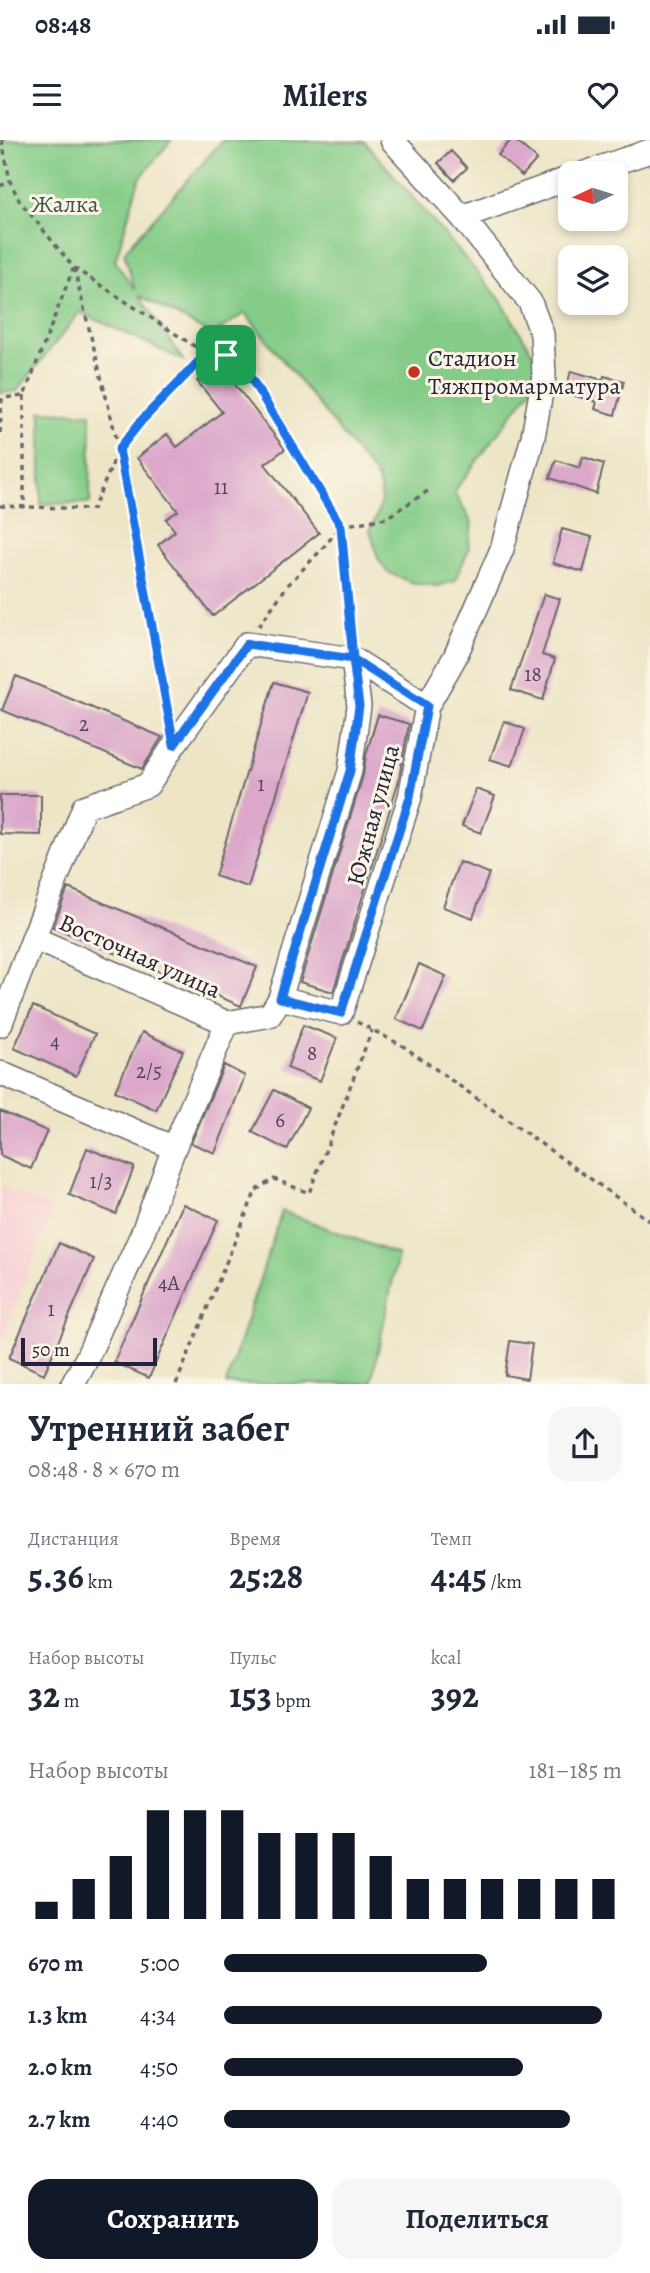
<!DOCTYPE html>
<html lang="ru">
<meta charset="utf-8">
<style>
:root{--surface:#fff;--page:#f6f6f7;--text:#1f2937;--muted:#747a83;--accent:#111827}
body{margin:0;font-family:Alegreya,serif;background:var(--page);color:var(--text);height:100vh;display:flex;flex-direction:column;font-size:26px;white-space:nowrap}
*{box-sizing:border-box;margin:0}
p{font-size:23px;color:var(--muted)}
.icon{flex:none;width:38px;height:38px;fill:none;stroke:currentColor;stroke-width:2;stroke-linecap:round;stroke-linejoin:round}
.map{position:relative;height:1244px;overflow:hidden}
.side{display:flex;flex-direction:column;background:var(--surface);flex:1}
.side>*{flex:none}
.needle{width:46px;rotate:266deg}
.controls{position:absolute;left:558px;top:21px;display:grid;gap:14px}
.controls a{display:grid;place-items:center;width:70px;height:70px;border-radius:14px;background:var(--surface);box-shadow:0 4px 10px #0003;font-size:35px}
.scale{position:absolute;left:21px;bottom:18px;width:136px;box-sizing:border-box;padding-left:7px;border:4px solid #22223b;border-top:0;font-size:19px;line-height:24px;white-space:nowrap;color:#22223b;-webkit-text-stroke:5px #fcf5e5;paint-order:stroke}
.pin{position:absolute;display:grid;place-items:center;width:60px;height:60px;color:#fff;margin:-30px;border-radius:14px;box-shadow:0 4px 10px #0006}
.round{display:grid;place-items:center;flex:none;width:74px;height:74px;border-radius:21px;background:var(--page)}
.summary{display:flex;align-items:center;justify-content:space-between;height:119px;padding:0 28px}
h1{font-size:38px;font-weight:600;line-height:52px}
.metrics{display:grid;grid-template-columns:repeat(3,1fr);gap:10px;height:119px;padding:7px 28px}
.metrics div{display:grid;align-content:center}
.metrics b{font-size:35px;font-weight:600}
.metrics small{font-size:19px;font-weight:400}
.metrics p{font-size:19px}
.chart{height:196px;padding:14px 28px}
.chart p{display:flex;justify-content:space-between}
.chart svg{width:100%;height:126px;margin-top:7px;stroke:var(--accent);stroke-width:6}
.button{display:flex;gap:14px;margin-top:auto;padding:14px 28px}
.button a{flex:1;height:80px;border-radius:21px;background:var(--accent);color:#fff;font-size:28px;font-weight:600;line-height:80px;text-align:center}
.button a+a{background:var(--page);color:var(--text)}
ul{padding:0 28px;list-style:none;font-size:23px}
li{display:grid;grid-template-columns:112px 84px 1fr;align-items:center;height:52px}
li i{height:18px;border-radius:9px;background:var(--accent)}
.status{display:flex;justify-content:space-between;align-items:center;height:49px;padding:0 35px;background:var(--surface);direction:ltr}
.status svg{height:19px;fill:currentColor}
header{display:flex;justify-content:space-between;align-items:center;height:91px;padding:0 28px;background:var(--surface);font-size:32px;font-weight:600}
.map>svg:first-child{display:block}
</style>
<div class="status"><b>08:48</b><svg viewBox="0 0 49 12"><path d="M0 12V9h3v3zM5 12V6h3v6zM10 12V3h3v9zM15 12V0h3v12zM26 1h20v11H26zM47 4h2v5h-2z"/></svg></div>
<header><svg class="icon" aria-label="menu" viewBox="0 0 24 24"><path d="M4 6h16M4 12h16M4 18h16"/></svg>Milers<svg class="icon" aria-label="heart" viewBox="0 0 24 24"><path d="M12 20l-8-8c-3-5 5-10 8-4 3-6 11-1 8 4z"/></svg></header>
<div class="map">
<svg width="650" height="1244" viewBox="0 0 650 1244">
<rect width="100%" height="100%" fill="#fcf5e5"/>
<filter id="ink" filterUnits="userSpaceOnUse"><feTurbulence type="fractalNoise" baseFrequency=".0143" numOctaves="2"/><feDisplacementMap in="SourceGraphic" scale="14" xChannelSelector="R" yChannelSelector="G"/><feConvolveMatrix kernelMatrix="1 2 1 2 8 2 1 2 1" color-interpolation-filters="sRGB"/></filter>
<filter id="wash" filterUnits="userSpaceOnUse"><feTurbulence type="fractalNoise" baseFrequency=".00686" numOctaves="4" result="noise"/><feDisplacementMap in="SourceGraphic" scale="28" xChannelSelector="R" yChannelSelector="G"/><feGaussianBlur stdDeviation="1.57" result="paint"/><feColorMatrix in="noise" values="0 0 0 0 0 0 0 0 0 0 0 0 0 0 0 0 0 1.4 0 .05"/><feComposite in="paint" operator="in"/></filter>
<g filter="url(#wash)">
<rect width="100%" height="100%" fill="#ede5c6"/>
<path fill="#f7cfd4" d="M0,1046L54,1068L0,1205Z"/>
<path fill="#84cc87" stroke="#537761" stroke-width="2" d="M0,0H171L139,40L115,121L135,150L124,112L223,0L365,2L500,159L536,219L534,245L454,352L472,383L468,411L455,441L437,446L413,443L387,432L378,418L370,390C380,369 387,357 375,335L245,173L212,195L139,155L183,220L80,172L17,251L0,253Z
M41,271L91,273L90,363L41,364Z
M282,1071L398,1115L371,1244H226Z"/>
<g id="blocks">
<path fill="#dca8ca" d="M511,0H515L537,19L522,36L498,15Z
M451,11L467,28L454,40L438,23Z
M219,224L285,309L265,324L319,393L213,476L158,405L175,391L166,379L178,371L137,318L167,294L177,307L222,272L197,241Z
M571,231L603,240L604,236L624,241L615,275L595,269L597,262L565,253Z
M583,317L604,324L596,354L550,338L556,320L580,328Z
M562,389L592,397L583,432L553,423Z
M544,454L560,459L542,515L555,519L543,560L511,550Z
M16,536L162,597L142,629L2,570Z
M274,542L308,552L248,747L215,736Z
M378,575L409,584L398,643L333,852L300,842L363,635L366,615Z
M504,581L525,589L512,626L490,619Z
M476,649L495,656L481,693L462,686Z
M0,655H41V695L0,694Z
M459,722L489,733L473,778L443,767Z
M68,748L257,827L241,866L53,787Z
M419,824L446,836L423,891L396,879Z
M33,866L95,894L76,936L14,908Z
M303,885L337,898L320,941L287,928Z
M142,892L183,911L156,970L115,951Z
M224,925L245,936L215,1013L191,1003Z
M274,950L308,968L287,1010L252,992Z
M0,971L47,991L31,1029L0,1015Z
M87,1008L134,1027L116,1074L69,1055Z
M183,1064L218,1080L149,1238L114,1222Z
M59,1103L94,1119L44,1234L9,1218Z
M510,1201L532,1204L527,1239L505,1235Z"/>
</g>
</g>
<g filter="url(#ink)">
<use href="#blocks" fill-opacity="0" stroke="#69666c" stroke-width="2"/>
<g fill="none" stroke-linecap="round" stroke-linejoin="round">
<g stroke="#69666c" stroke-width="26">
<path id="minor" d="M585,33L650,11
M462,77L570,38
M33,798L227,883
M280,858L350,631L359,566L353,519
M0,885L84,667L148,645L174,605L247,504L353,519L427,566
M0,933L174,1008
M73,1244L86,1220L143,1092L174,1008L227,883L270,875L280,858L341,873L410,657L427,566L455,517L502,409L533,297L544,236L542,194L530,162L462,77L392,0"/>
</g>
<path stroke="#69666c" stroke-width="3.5" stroke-dasharray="5 5" stroke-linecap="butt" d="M2,0L10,41L19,60L74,128L205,213
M0,46L10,41
M74,128L119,309L169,577
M24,256V368
M0,293L2,258L24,256L73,129
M0,366L93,369L119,309L142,280L206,214L226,215L243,225L341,386L351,500
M259,486L287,446L322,409L341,386L386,378L431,349
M357,882L403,906L650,1081
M176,1244L256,1050L274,1039L309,1053L372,890"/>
<use href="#minor" stroke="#fff" stroke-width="23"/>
</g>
</g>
<g fill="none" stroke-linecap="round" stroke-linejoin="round" filter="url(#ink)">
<g stroke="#fff" stroke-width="14">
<path id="route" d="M226,215L206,214L142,280L119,309L174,605L247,504L353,519L359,566L350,631L280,858L341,873L410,657L427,566L353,519L341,386L243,225L226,215"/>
</g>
<use href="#route" stroke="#1a73e8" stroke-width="9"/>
</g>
<circle fill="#c8321e" stroke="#fcf5e5" stroke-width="2.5" cx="414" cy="232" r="7"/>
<g text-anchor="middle" stroke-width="6" stroke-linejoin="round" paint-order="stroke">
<g font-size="21" fill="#50445f">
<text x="221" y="354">11</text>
<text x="533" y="541">18</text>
<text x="84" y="591">2</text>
<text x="261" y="651">1</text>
<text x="55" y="908">4</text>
<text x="312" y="920">8</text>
<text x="149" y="938">2/5</text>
<text x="280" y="987">6</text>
<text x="101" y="1048">1/3</text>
<text x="169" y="1150">4А</text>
<text x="51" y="1176">1</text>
</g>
<g font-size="24" fill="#3f5552" stroke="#fcf5e5">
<text x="65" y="72">Жалка</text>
</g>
<g font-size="24" fill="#22223b" stroke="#fcf5e5" text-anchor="start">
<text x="428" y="226">Стадион<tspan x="428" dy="28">Тяжпромарматура</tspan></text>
</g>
<g font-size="24" fill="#22223b" stroke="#fcf5e5">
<text transform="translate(373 675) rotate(-75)" y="8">Южная улица</text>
<text transform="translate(140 816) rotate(24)" y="8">Восточная улица</text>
</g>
</g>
</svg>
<div class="controls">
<a><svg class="needle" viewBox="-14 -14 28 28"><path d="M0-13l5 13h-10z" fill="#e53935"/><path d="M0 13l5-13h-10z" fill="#747a83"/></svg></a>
<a><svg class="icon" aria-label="layers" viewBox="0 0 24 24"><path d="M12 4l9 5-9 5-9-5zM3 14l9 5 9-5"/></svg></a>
</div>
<div class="scale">50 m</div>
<div class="pin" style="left:226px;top:215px;background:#1e9e55"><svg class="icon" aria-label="arrive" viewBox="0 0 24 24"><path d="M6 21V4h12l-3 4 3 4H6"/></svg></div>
</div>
<section class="side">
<div class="summary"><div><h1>Утренний забег</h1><p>08:48 · 8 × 670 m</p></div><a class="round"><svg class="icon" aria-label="share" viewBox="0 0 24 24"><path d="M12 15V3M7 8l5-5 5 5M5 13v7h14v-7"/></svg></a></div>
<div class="metrics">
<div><p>Дистанция</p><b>5.36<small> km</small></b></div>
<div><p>Время</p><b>25:28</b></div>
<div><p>Темп</p><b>4:45<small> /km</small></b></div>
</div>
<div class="metrics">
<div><p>Набор высоты</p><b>32<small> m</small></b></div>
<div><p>Пульс</p><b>153<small> bpm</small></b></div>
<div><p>kcal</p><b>392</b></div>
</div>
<div class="chart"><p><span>Набор высоты</span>181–185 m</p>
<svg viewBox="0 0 160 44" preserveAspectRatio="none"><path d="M5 44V38M15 44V30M25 44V22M35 44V6M45 44V6M55 44V6M65 44V14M75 44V14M85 44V14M95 44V22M105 44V30M115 44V30M125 44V30M135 44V30M145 44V30M155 44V30"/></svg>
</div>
<ul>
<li><b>670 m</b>5:00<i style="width:66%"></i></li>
<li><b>1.3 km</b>4:34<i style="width:95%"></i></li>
<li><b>2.0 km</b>4:50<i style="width:75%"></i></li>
<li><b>2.7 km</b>4:40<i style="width:87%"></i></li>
</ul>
<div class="button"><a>Сохранить</a><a>Поделиться</a></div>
</section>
